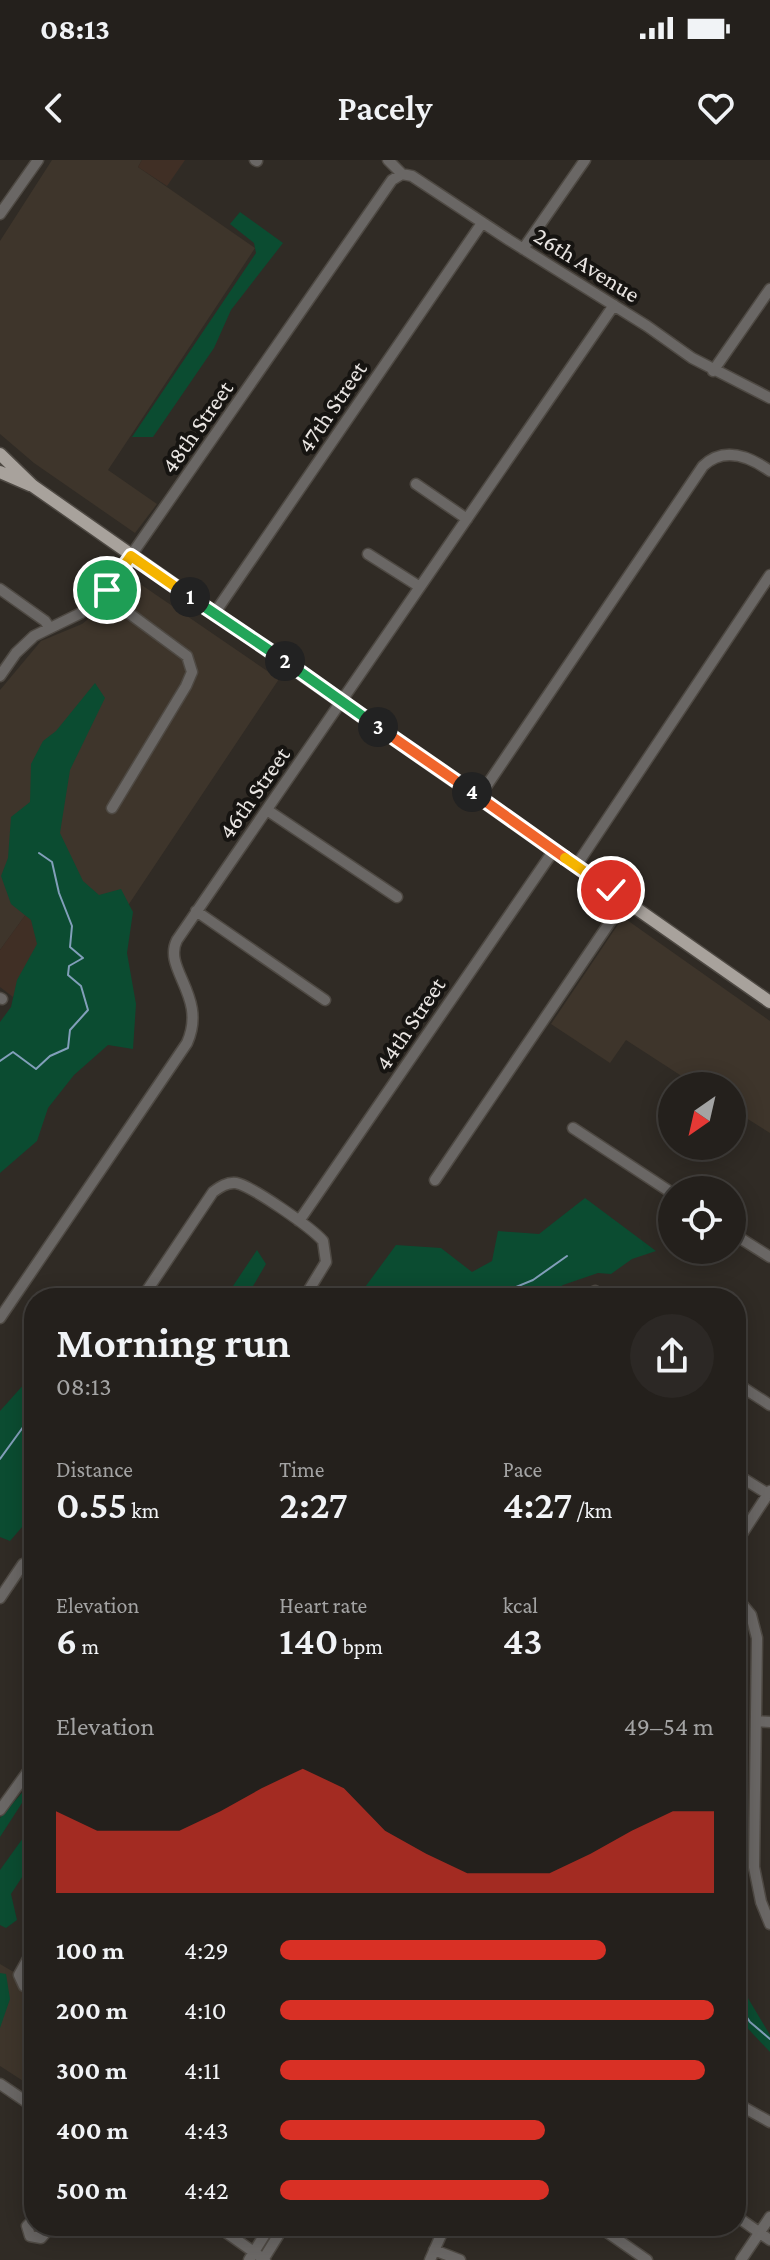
<!DOCTYPE html>
<meta charset="utf-8">
<style>
:root{--surface:#24201c;--page:#2c2825;--text:#f1f3f6;--muted:#a3a3a3;--line:#413e3b;--accent:#d93025}
body{margin:0;font-family:"Crimson Pro",serif;background:var(--page);color:var(--text);height:100vh;display:flex;flex-direction:column;font-size:30px;white-space:nowrap}
*{box-sizing:border-box;margin:0}
p{font-size:26px;color:var(--muted)}
.icon{flex:none;width:44px;height:44px;fill:none;stroke:currentColor;stroke-width:2;stroke-linecap:round;stroke-linejoin:round}
.map{position:relative;flex:1;overflow:hidden}
.drawer{position:absolute;left:24px;top:1128px;width:722px;height:948px;display:flex;flex-direction:column;background:var(--surface);border-radius:32px;box-shadow:0 4px 20px #0003,0 0 0 2px var(--line)}
.drawer>*{flex:none}
.needle{width:52px;rotate:214deg}
.controls{position:absolute;left:658px;top:912px;display:grid;gap:16px}
.controls a{display:grid;place-items:center;width:88px;height:88px;border-radius:50%;background:var(--surface);box-shadow:0 4px 20px #0003,0 0 0 2px var(--line);font-size:40px}
.pin{position:absolute;display:grid;place-items:center;width:68px;height:68px;color:#fff;margin:-34px;border:4px solid #fff;border-radius:50%;box-shadow:0 2px 8px #0007}
.km{position:absolute;width:40px;height:40px;margin:-20px;border-radius:50%;background:#222;color:#fff;font-size:22px;line-height:40px;text-align:center}
.round{display:grid;place-items:center;flex:none;width:84px;height:84px;border-radius:42px;background:var(--page)}
.summary{display:flex;align-items:center;justify-content:space-between;height:136px;padding:0 32px}
h1{font-size:44px;font-weight:600;line-height:60px}
.metrics{display:grid;grid-template-columns:repeat(3,1fr);gap:12px;height:136px;padding:8px 32px}
.metrics div{display:grid;align-content:center}
.metrics b{font-size:40px;font-weight:600}
.metrics small{font-size:22px;font-weight:400}
.metrics p{font-size:22px}
.chart{height:224px;padding:16px 32px}
.chart p{display:flex;justify-content:space-between}
.chart svg{width:100%;height:144px;margin-top:8px;fill:var(--accent);opacity:.7}
ul{padding:0 32px;list-style:none;font-size:26px}
li{display:grid;grid-template-columns:128px 96px 1fr;align-items:center;height:60px}
li i{height:20px;border-radius:10px;background:var(--accent)}
.status{display:flex;justify-content:space-between;align-items:center;height:56px;padding:0 40px;background:var(--surface);direction:ltr}
.status svg{height:22px;fill:currentColor}
header{display:flex;justify-content:space-between;align-items:center;height:104px;padding:0 32px;background:var(--surface);font-size:36px;font-weight:600}
.map>svg:first-child{display:block}
</style>
<div class="status"><b>08:13</b><svg viewBox="0 0 49 12"><path d="M0 12V9h3v3zM5 12V6h3v6zM10 12V3h3v9zM15 12V0h3v12zM26 1h20v11H26zM47 4h2v5h-2z"/></svg></div>
<header><svg class="icon" aria-label="back" viewBox="0 0 24 24"><path d="M15 5l-7 7 7 7"/></svg>Pacely<svg class="icon" aria-label="heart" viewBox="0 0 24 24"><path d="M12 20l-8-8c-3-5 5-10 8-4 3-6 11-1 8 4z"/></svg></header>
<div class="map">
<svg width="770" height="2100" viewBox="0 0 770 2100">
<rect width="100%" height="100%" fill="#302b25"/>
<path fill="#3e352b" d="M52,0H142L138,7L255,88L108,310L157,344L135,373L34,303L0,274V81Z
M130,417L279,519L113,768L48,724L0,790V530L41,481L82,464L118,435Z
M627,760L770,861V973L732,949V926H697L626,880L610,903L551,864L619,763Z
M0,1804L34,1824V1928L0,1906Z"/>
<path fill="#402f25" d="M142,0H185L167,26L138,7Z
M48,724L82,746L13,837L0,827V790Z"/>
<path fill="#0b4c31" d="M240,52L283,83L231,150L214,188L153,277H132L256,93L254,83L230,64Z
M95,523L105,538L70,610L60,673L83,721L99,735L121,729L133,752L127,793L136,844L133,889L108,885L74,915L48,948L37,981L0,1013V862L11,847L17,820L37,784L31,760L11,744L1,716L8,698L11,657L30,642L31,604L43,581L56,571Z
M585,1038L656,1091L632,1099L611,1114L598,1113L563,1125L546,1138H357L396,1085L441,1088L472,1112L492,1101L498,1071L539,1074Z
M257,1090L266,1104L246,1138H225Z
M34,1213V1283L30,1296L34,1305V1361L29,1359L10,1381L0,1377V1251Z
M34,1619V1634L22,1643L0,1677V1658Z
M34,1671V1699L11,1734L17,1760L6,1768L0,1765V1710L23,1678Z
M0,1813L6,1814L10,1839L0,1868Z
M736,1818L770,1875V1892L736,1856Z"/>
<g fill="none" stroke-linecap="round" stroke-linejoin="round">
<path stroke="#829fba" stroke-width="2" d="M0,901L13,892L36,909L50,896L68,888L70,870L88,850L81,826L68,815L69,806L83,798L70,787L72,766L59,733L52,702L39,693
M489,1138L533,1120L567,1096
M0,1299L34,1252
M736,1841L750,1862L770,1879"/>
<g stroke="#4e4943" stroke-width="13">
<path id="minor" d="M255,0L257,1
M388,0L402,14L412,16L509,80L647,166L692,198L770,238
M0,54L38,0
M523,89L585,0
M713,211L770,129
M416,324L467,359
M368,394L420,427
M0,429L45,461L49,467
M103,434L187,496L192,512L186,526L112,648
M214,454L482,63
M0,516L16,493L34,476L81,453L107,430L392,20L402,14
M479,637L703,306C724,286 749,296 770,311
M267,650L397,737
M576,706L770,415
M196,751L325,840
M0,838L2,839
M573,968L672,1033
M435,1020L625,740
M299,1061L554,690
M732,1073L770,1097
M595,1131L606,1138
M144,1135L213,1032C220,1027 227,1022 236,1023C252,1026 312,1068 323,1081L326,1102L304,1138
M0,1158L187,883C208,836 162,809 177,780L614,145
M736,1223L770,1245
M736,1314L768,1334
M736,1383L770,1331
M736,1437L751,1455L757,1478L754,1707L761,1742L770,1764
M0,1438L23,1404L34,1402
M756,1561L770,1562
M0,1650L34,1603
M34,1788L19,1815L24,1826L34,1832
M0,1924L34,1947
M736,1943L770,1962
M736,2056L770,2080
M34,2059L27,2066L30,2076L41,2078L47,2071V2066
M217,2066L265,2100
M598,2066L647,2100
M434,2090L460,2100
M249,2100L270,2066
M263,2100L284,2066
M430,2100L445,2066
M741,2100L770,2057"/>
</g>
<g stroke="#4e4943" stroke-width="15">
<path id="major" d="M0,294L33,326L770,842
M0,312L30,325"/>
</g>
<use href="#minor" stroke="#6a6765" stroke-width="10"/>
<use href="#major" stroke="#a8a29c" stroke-width="12"/>
</g>
<g fill="none" stroke-linecap="round" stroke-linejoin="round">
<g stroke="#fff" stroke-width="16">
<path id="split-1" d="M107,430L131,396L190,437"/>
</g>
<g stroke="#fff" stroke-width="16">
<path id="split-2" d="M190,437L285,501"/>
</g>
<g stroke="#fff" stroke-width="16">
<path id="split-3" d="M285,501L378,567"/>
</g>
<g stroke="#fff" stroke-width="16">
<path id="split-4" d="M378,567L472,632"/>
</g>
<g stroke="#fff" stroke-width="16">
<path id="split-5" d="M472,632L565,698"/>
</g>
<g stroke="#fff" stroke-width="16">
<path id="split-6" d="M565,698L611,730"/>
</g>
<use href="#split-1" stroke="#f5b400" stroke-width="10"/>
<use href="#split-2" stroke="#22a559" stroke-width="10"/>
<use href="#split-3" stroke="#22a559" stroke-width="10"/>
<use href="#split-4" stroke="#f0652b" stroke-width="10"/>
<use href="#split-5" stroke="#f0652b" stroke-width="10"/>
<use href="#split-6" stroke="#f5b400" stroke-width="10"/>
</g>
<g text-anchor="middle" stroke-width="8" stroke-linejoin="round" paint-order="stroke">
<g font-size="24" fill="#eae6e3" stroke="#161411">
<text transform="translate(587 105) rotate(32)" y="8">26th Avenue</text>
<text transform="translate(332 247) rotate(-56)" y="8">47th Street</text>
<text transform="translate(197 267) rotate(-55)" y="8">48th Street</text>
<text transform="translate(254 633) rotate(-55)" y="8">46th Street</text>
<text transform="translate(410 864) rotate(-56)" y="8">44th Street</text>
</g>
</g>
</svg>
<div class="controls">
<a><svg class="needle" viewBox="-14 -14 28 28"><path d="M0-13l5 13h-10z" fill="#e53935"/><path d="M0 13l5-13h-10z" fill="#a3a3a3"/></svg></a>
<a><svg class="icon" aria-label="locate" viewBox="0 0 24 24"><circle cx="12" cy="12" r="6"/><path d="M12 2v4M12 18v4M2 12h4M18 12h4"/></svg></a>
</div>
<div class="pin" style="left:107px;top:430px;background:#1e9e55"><svg class="icon" aria-label="arrive" viewBox="0 0 24 24"><path d="M6 21V4h12l-3 4 3 4H6"/></svg></div>
<div class="pin" style="left:611px;top:730px;background:#d93025"><svg class="icon" aria-label="check" viewBox="0 0 24 24"><path d="M5 12l5 5 9-10"/></svg></div>
<b class="km" style="left:190px;top:437px">1</b>
<b class="km" style="left:285px;top:501px">2</b>
<b class="km" style="left:378px;top:567px">3</b>
<b class="km" style="left:472px;top:632px">4</b>
<section class="drawer">
<div class="summary"><div><h1>Morning run</h1><p>08:13</p></div><a class="round"><svg class="icon" aria-label="share" viewBox="0 0 24 24"><path d="M12 15V3M7 8l5-5 5 5M5 13v7h14v-7"/></svg></a></div>
<div class="metrics">
<div><p>Distance</p><b>0.55<small> km</small></b></div>
<div><p>Time</p><b>2:27</b></div>
<div><p>Pace</p><b>4:27<small> /km</small></b></div>
</div>
<div class="metrics">
<div><p>Elevation</p><b>6<small> m</small></b></div>
<div><p>Heart rate</p><b>140<small> bpm</small></b></div>
<div><p>kcal</p><b>43</b></div>
</div>
<div class="chart"><p><span>Elevation</span>49–54 m</p>
<svg viewBox="0 0 160 44" preserveAspectRatio="none"><path d="M0 44V19L10 25L20 25L30 25L40 19L50 12L60 6L70 12L80 25L90 32L100 38L110 38L120 38L130 32L140 25L150 19L160 19V44z"/></svg>
</div>
<ul>
<li><b>100 m</b>4:29<i style="width:75%"></i></li>
<li><b>200 m</b>4:10<i style="width:100%"></i></li>
<li><b>300 m</b>4:11<i style="width:98%"></i></li>
<li><b>400 m</b>4:43<i style="width:61%"></i></li>
<li><b>500 m</b>4:42<i style="width:62%"></i></li>
</ul>
</section>
</div>
